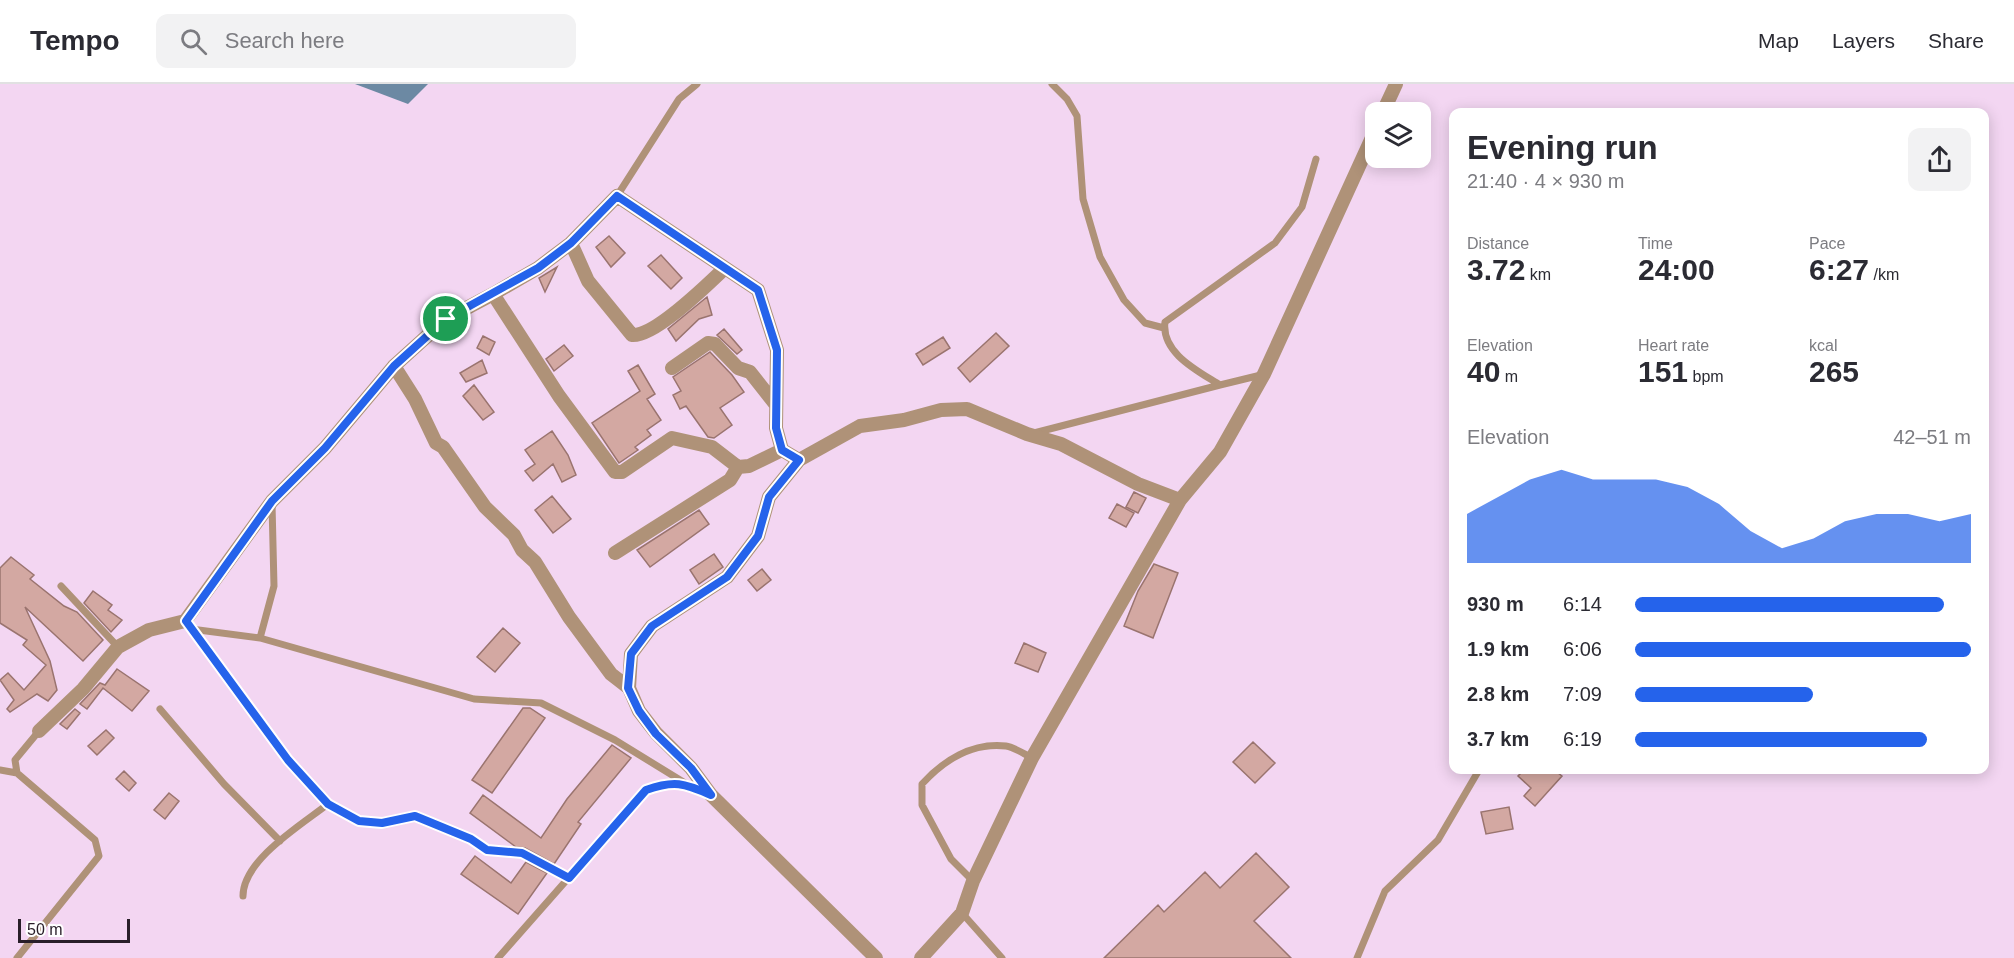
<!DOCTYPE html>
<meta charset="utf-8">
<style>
:root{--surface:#fff;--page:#f2f2f3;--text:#2b2b33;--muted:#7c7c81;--line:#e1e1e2;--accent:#2563eb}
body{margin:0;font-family:Arial,sans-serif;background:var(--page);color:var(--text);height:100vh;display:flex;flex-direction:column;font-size:22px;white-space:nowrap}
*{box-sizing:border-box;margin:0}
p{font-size:20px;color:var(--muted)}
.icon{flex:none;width:33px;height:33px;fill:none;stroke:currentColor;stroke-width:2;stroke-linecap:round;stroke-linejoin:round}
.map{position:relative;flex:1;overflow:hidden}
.panel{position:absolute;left:1449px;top:24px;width:540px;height:666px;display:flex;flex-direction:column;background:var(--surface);border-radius:12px;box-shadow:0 3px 15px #0003}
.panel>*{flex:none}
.tools{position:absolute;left:1365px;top:18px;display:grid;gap:12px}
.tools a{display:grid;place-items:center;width:66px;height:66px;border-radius:12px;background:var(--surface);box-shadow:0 3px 15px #0003;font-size:30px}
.scale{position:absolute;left:18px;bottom:15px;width:112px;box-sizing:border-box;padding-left:6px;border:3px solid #291e29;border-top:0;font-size:16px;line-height:21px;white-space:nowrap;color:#291e29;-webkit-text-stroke:4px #fff;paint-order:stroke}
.pin{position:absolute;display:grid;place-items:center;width:51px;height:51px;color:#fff;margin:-26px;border:3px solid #fff;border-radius:50%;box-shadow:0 2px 6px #0007}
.round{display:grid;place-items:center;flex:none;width:63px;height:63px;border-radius:12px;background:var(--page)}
.overview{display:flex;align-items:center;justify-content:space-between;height:102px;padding:0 18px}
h1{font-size:33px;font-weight:600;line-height:45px}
.figures{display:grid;grid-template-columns:repeat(3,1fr);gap:9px;height:102px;padding:6px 18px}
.figures div{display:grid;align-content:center}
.figures b{font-size:30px;font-weight:600}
.figures small{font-size:16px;font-weight:400}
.figures p{font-size:16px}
.chart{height:168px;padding:12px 18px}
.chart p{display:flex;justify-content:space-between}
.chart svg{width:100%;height:108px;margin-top:6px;fill:var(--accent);opacity:.7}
ul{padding:0 18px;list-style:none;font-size:20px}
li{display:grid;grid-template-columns:96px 72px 1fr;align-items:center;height:45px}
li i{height:15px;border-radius:8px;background:var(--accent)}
header{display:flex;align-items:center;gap:36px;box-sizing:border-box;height:84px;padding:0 30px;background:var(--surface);border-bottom:2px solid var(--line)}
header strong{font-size:28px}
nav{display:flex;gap:33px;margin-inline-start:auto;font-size:21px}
.search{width:420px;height:54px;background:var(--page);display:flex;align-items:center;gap:15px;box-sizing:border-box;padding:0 21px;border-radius:12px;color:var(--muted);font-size:22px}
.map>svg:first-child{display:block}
</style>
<header>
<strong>Tempo</strong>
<div class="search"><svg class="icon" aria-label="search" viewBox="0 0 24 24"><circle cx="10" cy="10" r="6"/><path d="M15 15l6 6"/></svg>Search here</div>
<nav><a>Map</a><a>Layers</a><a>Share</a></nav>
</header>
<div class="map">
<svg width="2014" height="874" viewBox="0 0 2014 874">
<rect width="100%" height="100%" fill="#f3d6f2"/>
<path fill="#6c89a3" d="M355,0H428L408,20Z"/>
<path fill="#d3a8a2" stroke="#9a746f" stroke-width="1.5" d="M609,152L625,169L611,183L596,163Z
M661,171L682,194L671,205L648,182Z
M557,183L545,208L539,194Z
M707,213L712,231L699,235L676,257L668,245Z
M724,245L742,266L737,270L717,251Z
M996,249L1009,262L970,298L958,284Z
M483,252L495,258L489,271L477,264Z
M943,253L950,264L923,281L916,270Z
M564,261L573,272L554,287L546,275Z
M710,268L732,291L744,308L720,324L732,341L714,354L708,353L686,322L680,325L673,311L681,307L673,293Z
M482,276L487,289L466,298L460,289Z
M638,281L655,310L647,315L661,336L647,346L651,351L635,363L638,366L619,379L592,339L640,307L628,287Z
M474,301L494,328L483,336L463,312Z
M552,347L568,371L576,391L562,398L553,380L533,397L525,387L535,380L525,366Z
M1134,408L1146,414L1138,429L1126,423Z
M552,412L571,435L553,449L535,426Z
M1117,420L1134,429L1126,443L1109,434Z
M699,426L709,440L650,483L637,466Z
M714,470L723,483L699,500L690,486Z
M11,473L34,491L30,495L64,522L77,528L103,556L83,577L25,523L50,577L57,606L48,617L37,610L10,628L7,625L14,616L0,596L8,589L24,606L46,581L23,561L27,556L0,539V484Z
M1154,480L1178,489L1153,554L1124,542L1138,507Z
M762,485L771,496L757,507L748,496Z
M93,507L112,521L108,526L122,536L111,548L84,519Z
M503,544L520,559L495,588L477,573Z
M1024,559L1046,569L1038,588L1015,579Z
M117,585L149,607L132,627L103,604L87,625L80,620L100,599L105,601Z
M523,624H530L545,634L492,709L472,696Z
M75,625L80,629L67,645L60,640Z
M106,646L114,654L97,671L88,662Z
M1253,658L1275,679L1255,699L1233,678Z
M612,661L631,674L578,738L581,740L554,780L525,764L516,763L470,729L483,711L541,754L567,715Z
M1524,686H1554L1562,692L1535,722L1524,712L1531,704L1518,692Z
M124,687L136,699L129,707L116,695Z
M169,709L179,717L165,735L154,726Z
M1509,723L1513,745L1486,750L1481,728Z
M1256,769L1289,803L1254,837L1291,874H1104L1158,821L1164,828L1205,788L1220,804Z
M475,772L511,799L526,778L547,789L518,830L461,790Z"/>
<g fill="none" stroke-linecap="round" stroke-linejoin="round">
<path stroke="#af9278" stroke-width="7" d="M1052,0L1067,15L1077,32L1083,115L1100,173L1124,216L1145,239L1164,244
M617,112L679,15L697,0
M1261,291L1220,301C1198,287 1161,269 1165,238L1275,159L1302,123L1316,75
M1034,349L1220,301
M61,502L118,563
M191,545L260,554L474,615L541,619L615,656L685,699
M191,545L288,676L328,720L359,737L382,739L415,732L471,755L487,766L522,769L569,794
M260,554L274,502L272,420
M160,625L224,700L280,757
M0,686L17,689
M973,797L951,775L922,721V700C943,677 972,658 1006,662C1014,663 1024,670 1032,674
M243,812C243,776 301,741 328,720
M962,829L1002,874
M17,874L99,772L95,756L17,689L15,676L39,647
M498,874L646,706C671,697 682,698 706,708
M1357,874L1385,807L1438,756L1479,686"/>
<path stroke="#af9278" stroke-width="14" d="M1383,28L1396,0
M571,159L588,197L632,251C655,253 708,200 725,184
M394,282L415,315L436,359L443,363L485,423L514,451L522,466L535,478L569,533L611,590L629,604
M672,284L708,259L715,260L738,284L750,288L776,321
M782,366L749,382L738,383L712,363L672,354L622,388H615L559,312L493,210L538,184L571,159L617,112L758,206L777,266L776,344L782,366L799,376
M615,469L730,396L738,383
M39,647L83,605L118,563L149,546L185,537L272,417L325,364L394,282L446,235L493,210
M876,874L711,711L691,684L656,649L639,627L629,604L631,570L652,542L727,493L758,452L769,413L799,376L860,342L904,336L941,326L967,325L1027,350L1061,360L1138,400L1180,416
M921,874L962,829L973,797L1032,674L1180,416L1220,368L1264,290L1376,45"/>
</g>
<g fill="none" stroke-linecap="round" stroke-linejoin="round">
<g stroke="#fff" stroke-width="12">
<path id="route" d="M617,112L758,206L777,266L776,344L782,366L799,376L769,413L758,452L727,493L652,542L631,570L628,604L639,627L656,650L691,684L711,711C684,699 674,696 646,706L569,794L522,769L487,766L471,755L415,732L382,739L359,737L328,720L288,676L186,537L272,417L325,364L394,282L446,235L538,184L571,159Z"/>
</g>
<use href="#route" stroke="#2563eb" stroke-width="8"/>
</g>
</svg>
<div class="tools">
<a><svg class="icon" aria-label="layers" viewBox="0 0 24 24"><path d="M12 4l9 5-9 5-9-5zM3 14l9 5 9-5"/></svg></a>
</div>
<div class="scale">50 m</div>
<div class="pin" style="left:446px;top:235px;background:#1e9e55"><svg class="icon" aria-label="arrive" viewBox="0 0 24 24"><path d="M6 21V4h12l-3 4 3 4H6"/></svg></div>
<section class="panel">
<div class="overview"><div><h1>Evening run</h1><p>21:40 · 4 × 930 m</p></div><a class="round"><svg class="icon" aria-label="share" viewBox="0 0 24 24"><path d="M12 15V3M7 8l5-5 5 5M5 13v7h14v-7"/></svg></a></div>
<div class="figures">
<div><p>Distance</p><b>3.72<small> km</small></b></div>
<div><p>Time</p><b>24:00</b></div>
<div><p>Pace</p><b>6:27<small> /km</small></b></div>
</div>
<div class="figures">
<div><p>Elevation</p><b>40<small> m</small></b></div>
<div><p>Heart rate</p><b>151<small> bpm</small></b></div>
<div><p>kcal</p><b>265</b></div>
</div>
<div class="chart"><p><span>Elevation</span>42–51 m</p>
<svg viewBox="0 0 160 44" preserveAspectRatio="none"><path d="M0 44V24L10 17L20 10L30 6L40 10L50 10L60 10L70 13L80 20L90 31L100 38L110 34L120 27L130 24L140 24L150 27L160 24V44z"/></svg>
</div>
<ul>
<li><b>930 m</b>6:14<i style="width:92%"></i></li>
<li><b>1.9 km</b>6:06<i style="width:100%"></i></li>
<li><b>2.8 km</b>7:09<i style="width:53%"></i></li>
<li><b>3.7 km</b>6:19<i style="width:87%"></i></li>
</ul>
</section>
</div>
